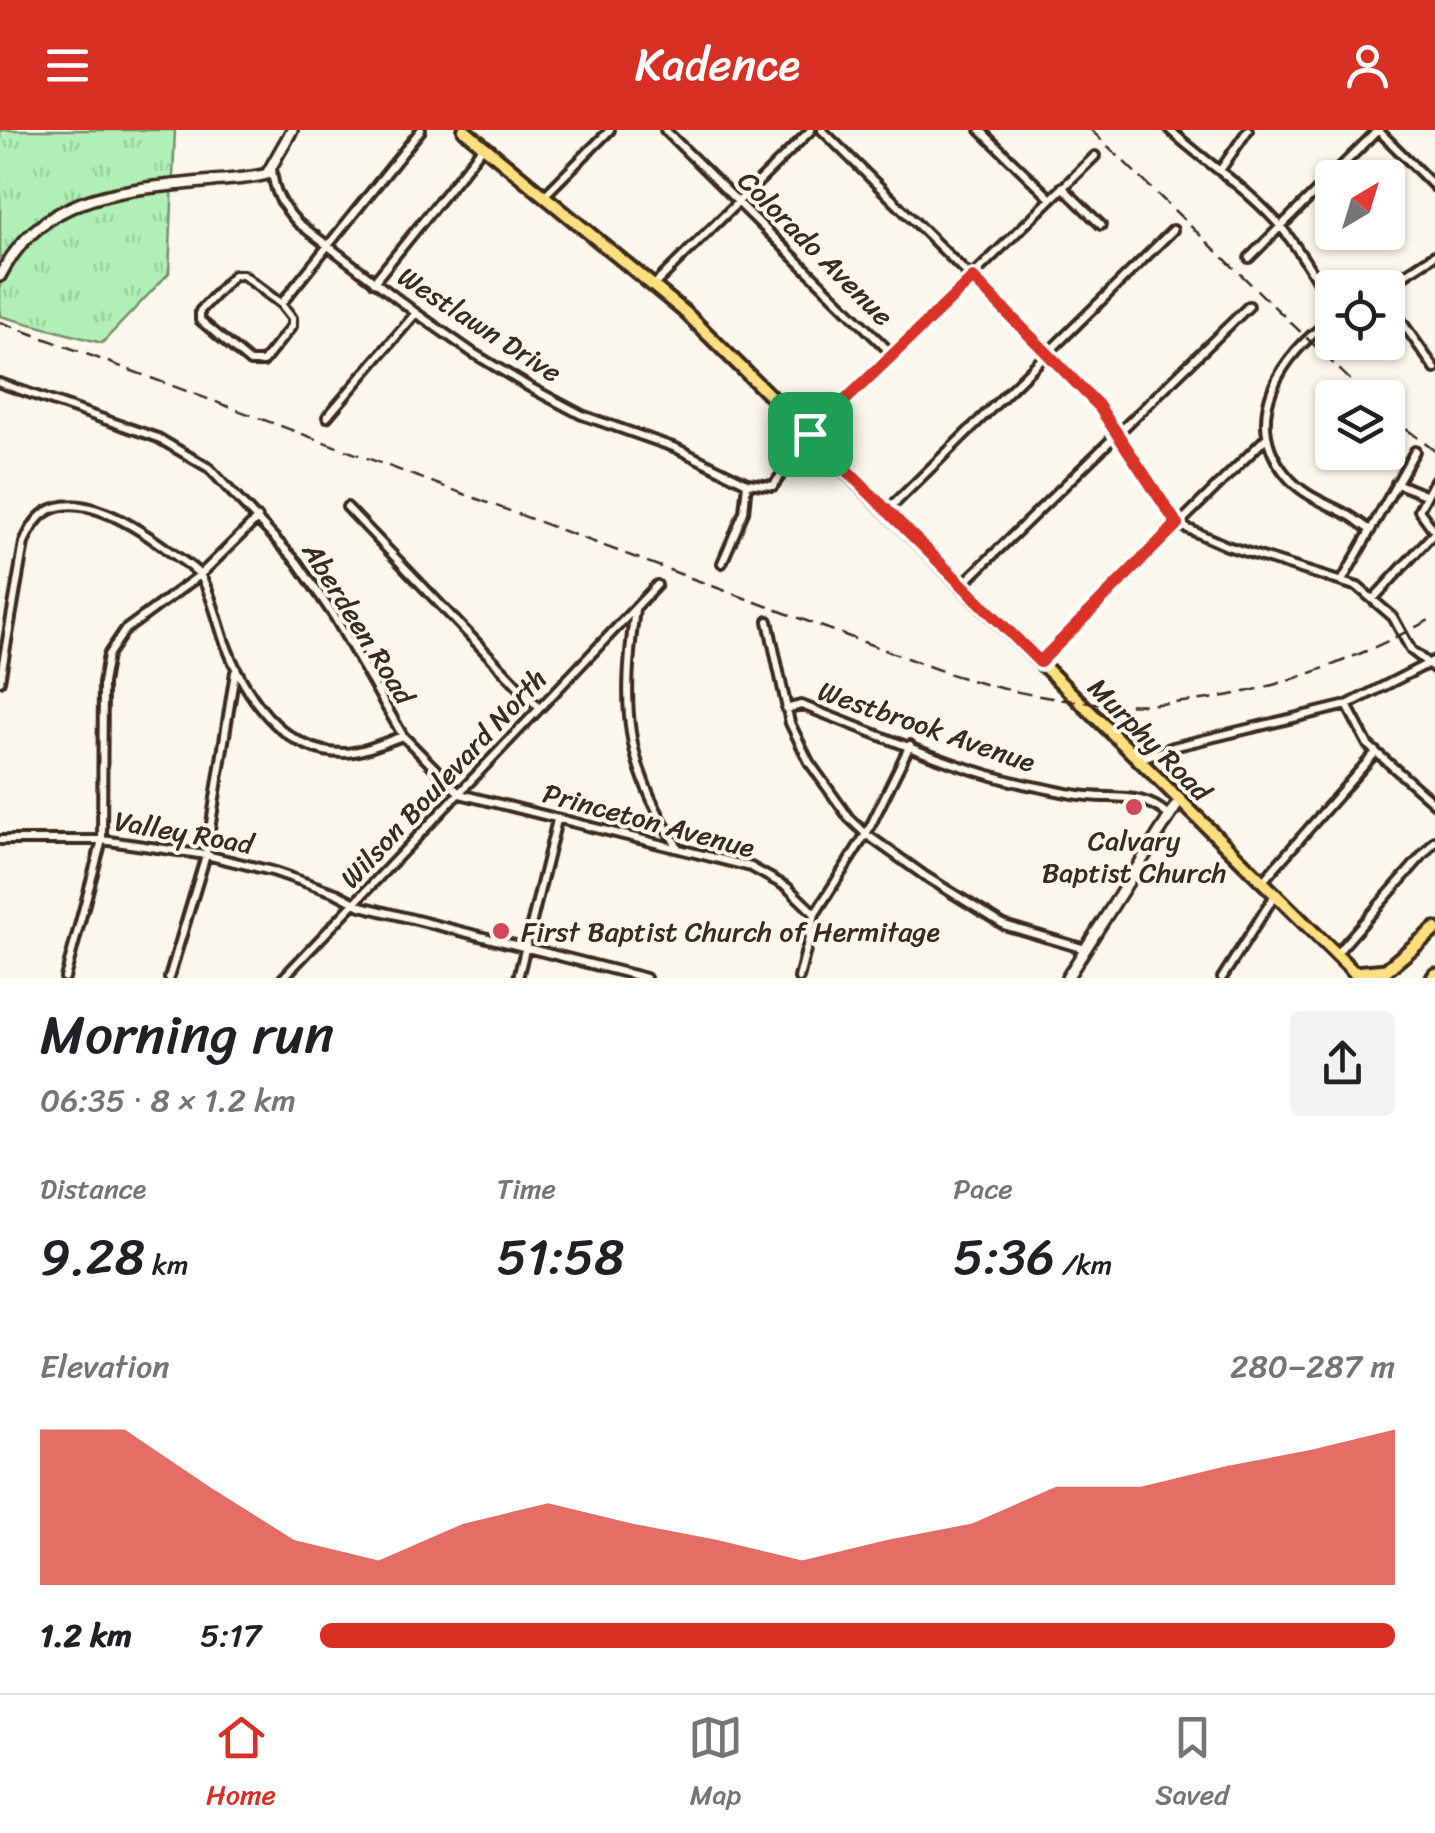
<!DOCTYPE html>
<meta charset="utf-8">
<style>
:root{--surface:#fff;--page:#f2f2f2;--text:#202124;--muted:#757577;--line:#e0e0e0;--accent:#d93025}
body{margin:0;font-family:Sriracha,sans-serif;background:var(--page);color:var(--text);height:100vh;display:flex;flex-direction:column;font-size:38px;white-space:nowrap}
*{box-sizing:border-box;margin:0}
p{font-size:32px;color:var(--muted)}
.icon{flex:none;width:55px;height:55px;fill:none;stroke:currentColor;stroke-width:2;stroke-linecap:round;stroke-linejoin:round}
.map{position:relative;height:848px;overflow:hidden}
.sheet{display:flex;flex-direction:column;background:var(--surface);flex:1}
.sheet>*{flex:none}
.needle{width:65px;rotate:38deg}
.buttons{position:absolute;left:1315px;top:30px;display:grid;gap:20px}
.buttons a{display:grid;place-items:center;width:90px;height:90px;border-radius:10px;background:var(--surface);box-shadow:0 2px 8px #0004;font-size:50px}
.pin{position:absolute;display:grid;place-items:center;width:85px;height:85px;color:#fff;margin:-42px;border-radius:20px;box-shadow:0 5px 15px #0006}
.round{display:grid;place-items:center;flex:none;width:105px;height:105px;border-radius:10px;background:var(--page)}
.overview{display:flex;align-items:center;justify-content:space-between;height:170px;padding:0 40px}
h1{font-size:55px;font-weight:600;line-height:75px}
.stats{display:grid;grid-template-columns:repeat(3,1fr);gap:15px;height:170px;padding:10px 40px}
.stats div{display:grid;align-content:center}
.stats b{font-size:50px;font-weight:600}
.stats small{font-size:28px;font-weight:400}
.stats p{font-size:28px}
.chart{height:280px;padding:20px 40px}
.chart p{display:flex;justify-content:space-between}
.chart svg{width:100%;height:180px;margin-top:10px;fill:var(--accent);opacity:.7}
ul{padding:0 40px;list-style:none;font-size:32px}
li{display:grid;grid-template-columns:160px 120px 1fr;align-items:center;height:75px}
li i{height:25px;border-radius:12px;background:var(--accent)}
header{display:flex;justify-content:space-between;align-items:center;height:130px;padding:0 40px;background:var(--accent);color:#fff;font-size:45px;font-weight:600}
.tabs{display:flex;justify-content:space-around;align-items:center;height:140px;border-top:2px solid var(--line);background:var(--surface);font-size:28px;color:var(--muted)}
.tabs a{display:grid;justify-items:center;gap:5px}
.tabs .current{color:var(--accent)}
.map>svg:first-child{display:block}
</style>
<header><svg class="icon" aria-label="menu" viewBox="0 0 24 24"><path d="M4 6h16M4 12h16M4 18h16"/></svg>Kadence<svg class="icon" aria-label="person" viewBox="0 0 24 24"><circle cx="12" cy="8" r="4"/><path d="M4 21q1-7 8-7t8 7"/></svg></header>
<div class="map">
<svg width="1435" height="848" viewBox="0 0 1435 848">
<defs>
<pattern id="grass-tufts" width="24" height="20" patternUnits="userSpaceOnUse" patternTransform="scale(2.5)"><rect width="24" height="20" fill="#b0f0b7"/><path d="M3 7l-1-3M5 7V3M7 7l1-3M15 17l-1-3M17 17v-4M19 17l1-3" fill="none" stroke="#98ce9d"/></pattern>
</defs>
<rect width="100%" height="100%" fill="#fbf7ec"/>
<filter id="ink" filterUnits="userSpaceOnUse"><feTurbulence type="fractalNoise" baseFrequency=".01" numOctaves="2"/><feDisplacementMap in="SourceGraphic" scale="20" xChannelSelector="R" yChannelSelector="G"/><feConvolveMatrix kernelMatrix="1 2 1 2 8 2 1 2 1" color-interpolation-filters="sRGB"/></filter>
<g filter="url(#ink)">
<path fill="url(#grass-tufts)" stroke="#768d6a" stroke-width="2.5" d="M0,0H175L169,143L102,213L0,186Z"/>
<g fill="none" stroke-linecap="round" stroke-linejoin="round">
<g stroke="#3b2a1e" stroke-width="14">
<path id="street" d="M665,0L893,225
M822,0L1085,260L1119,303L1177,394L1227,416L1358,457L1393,487L1411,520L1435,539
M980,0L1050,68
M1170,0C1206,33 1249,59 1281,97C1301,121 1316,149 1332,175
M1378,0L1435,57
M272,37C273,61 282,76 298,93L416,183L473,223L531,258L582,285L676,318L747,353L773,356L810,305L1095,26
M1221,39L1248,0
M1062,57L1101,95
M544,66L610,0
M1249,128L1378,0
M374,152L483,17
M654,155L811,0
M1384,158L1435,125
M1388,172L1435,239
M281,174L243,145H234L200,181V190L250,232H263L292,196V188L281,174L421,0
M1332,190C1281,223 1240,289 1286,345C1304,367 1327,373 1350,386C1357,390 1362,395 1369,399
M0,253L158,308L209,338L297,432L334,486L403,606L460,664L751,737L787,757L815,784
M327,287L416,183
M1435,350L1419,380L1435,402
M1396,353L1425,365
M347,377L539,578
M887,381L1173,100
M722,433L744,382L747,353
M1342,451L1415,321
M962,455L1249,176
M1374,468L1435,402
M635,479C622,577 623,630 677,716
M768,491L790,593L809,632L849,688L866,704L925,746L1004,795L1085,819
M1040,531L1267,307
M0,551L24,413C29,401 35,389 46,382C81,360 136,397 164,417C174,426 192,435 200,445C210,459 218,493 224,510C243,562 281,623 344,623C362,623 385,612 403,606
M1347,575L1368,615L1435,674
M786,579L801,575C876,603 965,644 1043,658C1058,661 1073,665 1088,666C1119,669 1144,663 1168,685
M1140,629L1173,617L1347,575L1435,530
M0,710H102L206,725L272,741L336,763L361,776L646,848
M1263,751L1376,622
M1337,823L1435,711
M65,848L102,710L103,553L108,525L125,500L200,445L258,388
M169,848L206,725L235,542
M283,848L657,455
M518,848L557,690
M799,848L815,784L869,699L910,615
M1222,848L1275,765"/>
</g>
<g stroke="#3b2a1e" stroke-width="16">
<path id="secondary" d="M0,146C44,60 128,60 213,51C231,49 250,49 267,44L292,0
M1067,848L1180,670"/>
</g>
<g stroke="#3b2a1e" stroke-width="18">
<path id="primary" d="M464,0L685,182L1360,848"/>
</g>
<g stroke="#3b2a1e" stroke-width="19">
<path id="highway" d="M1355,843L1386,840L1435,799
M1433,848L1435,845"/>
</g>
<use href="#street" stroke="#fbf7ec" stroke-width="6"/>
<use href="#secondary" stroke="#fbf7ec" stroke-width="9"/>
<use href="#primary" stroke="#fedf80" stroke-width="10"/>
<use href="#highway" stroke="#fedf80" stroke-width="11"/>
<path stroke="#3b2a1e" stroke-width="2.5" stroke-dasharray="15 8" stroke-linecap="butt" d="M1091,0L1369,268
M0,192L947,543C1130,601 1268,577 1435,487
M1388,285L1435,321"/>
</g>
</g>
<g fill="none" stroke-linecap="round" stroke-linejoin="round" filter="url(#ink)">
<g stroke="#fff" stroke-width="20">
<path id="route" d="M973,148L1098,275L1177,394L1040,532L810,304Z"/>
</g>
<use href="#route" stroke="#d93025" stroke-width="12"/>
</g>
<g fill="#d1495b" stroke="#fbf7ec" stroke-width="4">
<circle cx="1134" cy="677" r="10"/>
<circle cx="501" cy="801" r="10"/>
</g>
<g text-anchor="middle" stroke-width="8" stroke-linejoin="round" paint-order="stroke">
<g font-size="28" fill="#3b2a1e" stroke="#fbf7ec">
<text transform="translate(816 118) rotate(45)" y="10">Colorado Avenue</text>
<text transform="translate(480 194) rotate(33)" y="10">Westlawn Drive</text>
<text transform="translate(359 493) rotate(58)" y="10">Aberdeen Road</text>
<text transform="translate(927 596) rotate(19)" y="10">Westbrook Avenue</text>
<text transform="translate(1150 609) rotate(45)" y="10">Murphy Road</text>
<text transform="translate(443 648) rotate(-47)" y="10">Wilson Boulevard North</text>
<text transform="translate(649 690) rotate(15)" y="10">Princeton Avenue</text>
<text transform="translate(184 702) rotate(10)" y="10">Valley Road</text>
</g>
<g font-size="28" fill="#3b2a1e" stroke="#fbf7ec">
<text x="1134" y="720">Calvary<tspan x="1134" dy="32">Baptist Church</tspan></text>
<text x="521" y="811" text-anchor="start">First Baptist Church of Hermitage</text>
</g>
</g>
</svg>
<div class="buttons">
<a><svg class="needle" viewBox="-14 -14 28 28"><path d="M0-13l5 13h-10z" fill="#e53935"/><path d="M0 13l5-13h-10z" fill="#757577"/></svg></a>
<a><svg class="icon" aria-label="locate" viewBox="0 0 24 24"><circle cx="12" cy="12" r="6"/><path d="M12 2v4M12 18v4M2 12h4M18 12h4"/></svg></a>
<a><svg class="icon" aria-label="layers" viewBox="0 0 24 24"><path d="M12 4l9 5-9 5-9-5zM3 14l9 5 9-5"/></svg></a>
</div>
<div class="pin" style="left:810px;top:304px;background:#1e9e55"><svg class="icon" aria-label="arrive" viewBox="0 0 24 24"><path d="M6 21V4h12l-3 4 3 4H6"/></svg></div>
</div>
<section class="sheet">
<div class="overview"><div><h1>Morning run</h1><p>06:35 · 8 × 1.2 km</p></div><a class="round"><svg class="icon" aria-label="share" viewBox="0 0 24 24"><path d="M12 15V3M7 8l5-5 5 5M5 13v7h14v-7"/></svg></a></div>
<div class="stats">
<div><p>Distance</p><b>9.28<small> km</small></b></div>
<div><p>Time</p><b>51:58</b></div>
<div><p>Pace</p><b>5:36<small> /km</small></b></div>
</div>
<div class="chart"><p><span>Elevation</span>280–287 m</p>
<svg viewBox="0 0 160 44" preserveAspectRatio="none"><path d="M0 44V6L10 6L20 20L30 33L40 38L50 29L60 24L70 29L80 33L90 38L100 33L110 29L120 20L130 20L140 15L150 11L160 6V44z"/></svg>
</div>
<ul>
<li><b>1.2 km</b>5:17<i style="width:100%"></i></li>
</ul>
</section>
<nav class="tabs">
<a class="current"><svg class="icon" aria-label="home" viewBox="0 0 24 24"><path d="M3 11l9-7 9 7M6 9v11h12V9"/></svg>Home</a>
<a><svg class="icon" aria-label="map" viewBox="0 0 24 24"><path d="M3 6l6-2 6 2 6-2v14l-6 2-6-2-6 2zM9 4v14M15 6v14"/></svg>Map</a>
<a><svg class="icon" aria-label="saved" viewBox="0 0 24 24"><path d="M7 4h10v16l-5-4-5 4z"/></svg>Saved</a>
</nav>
